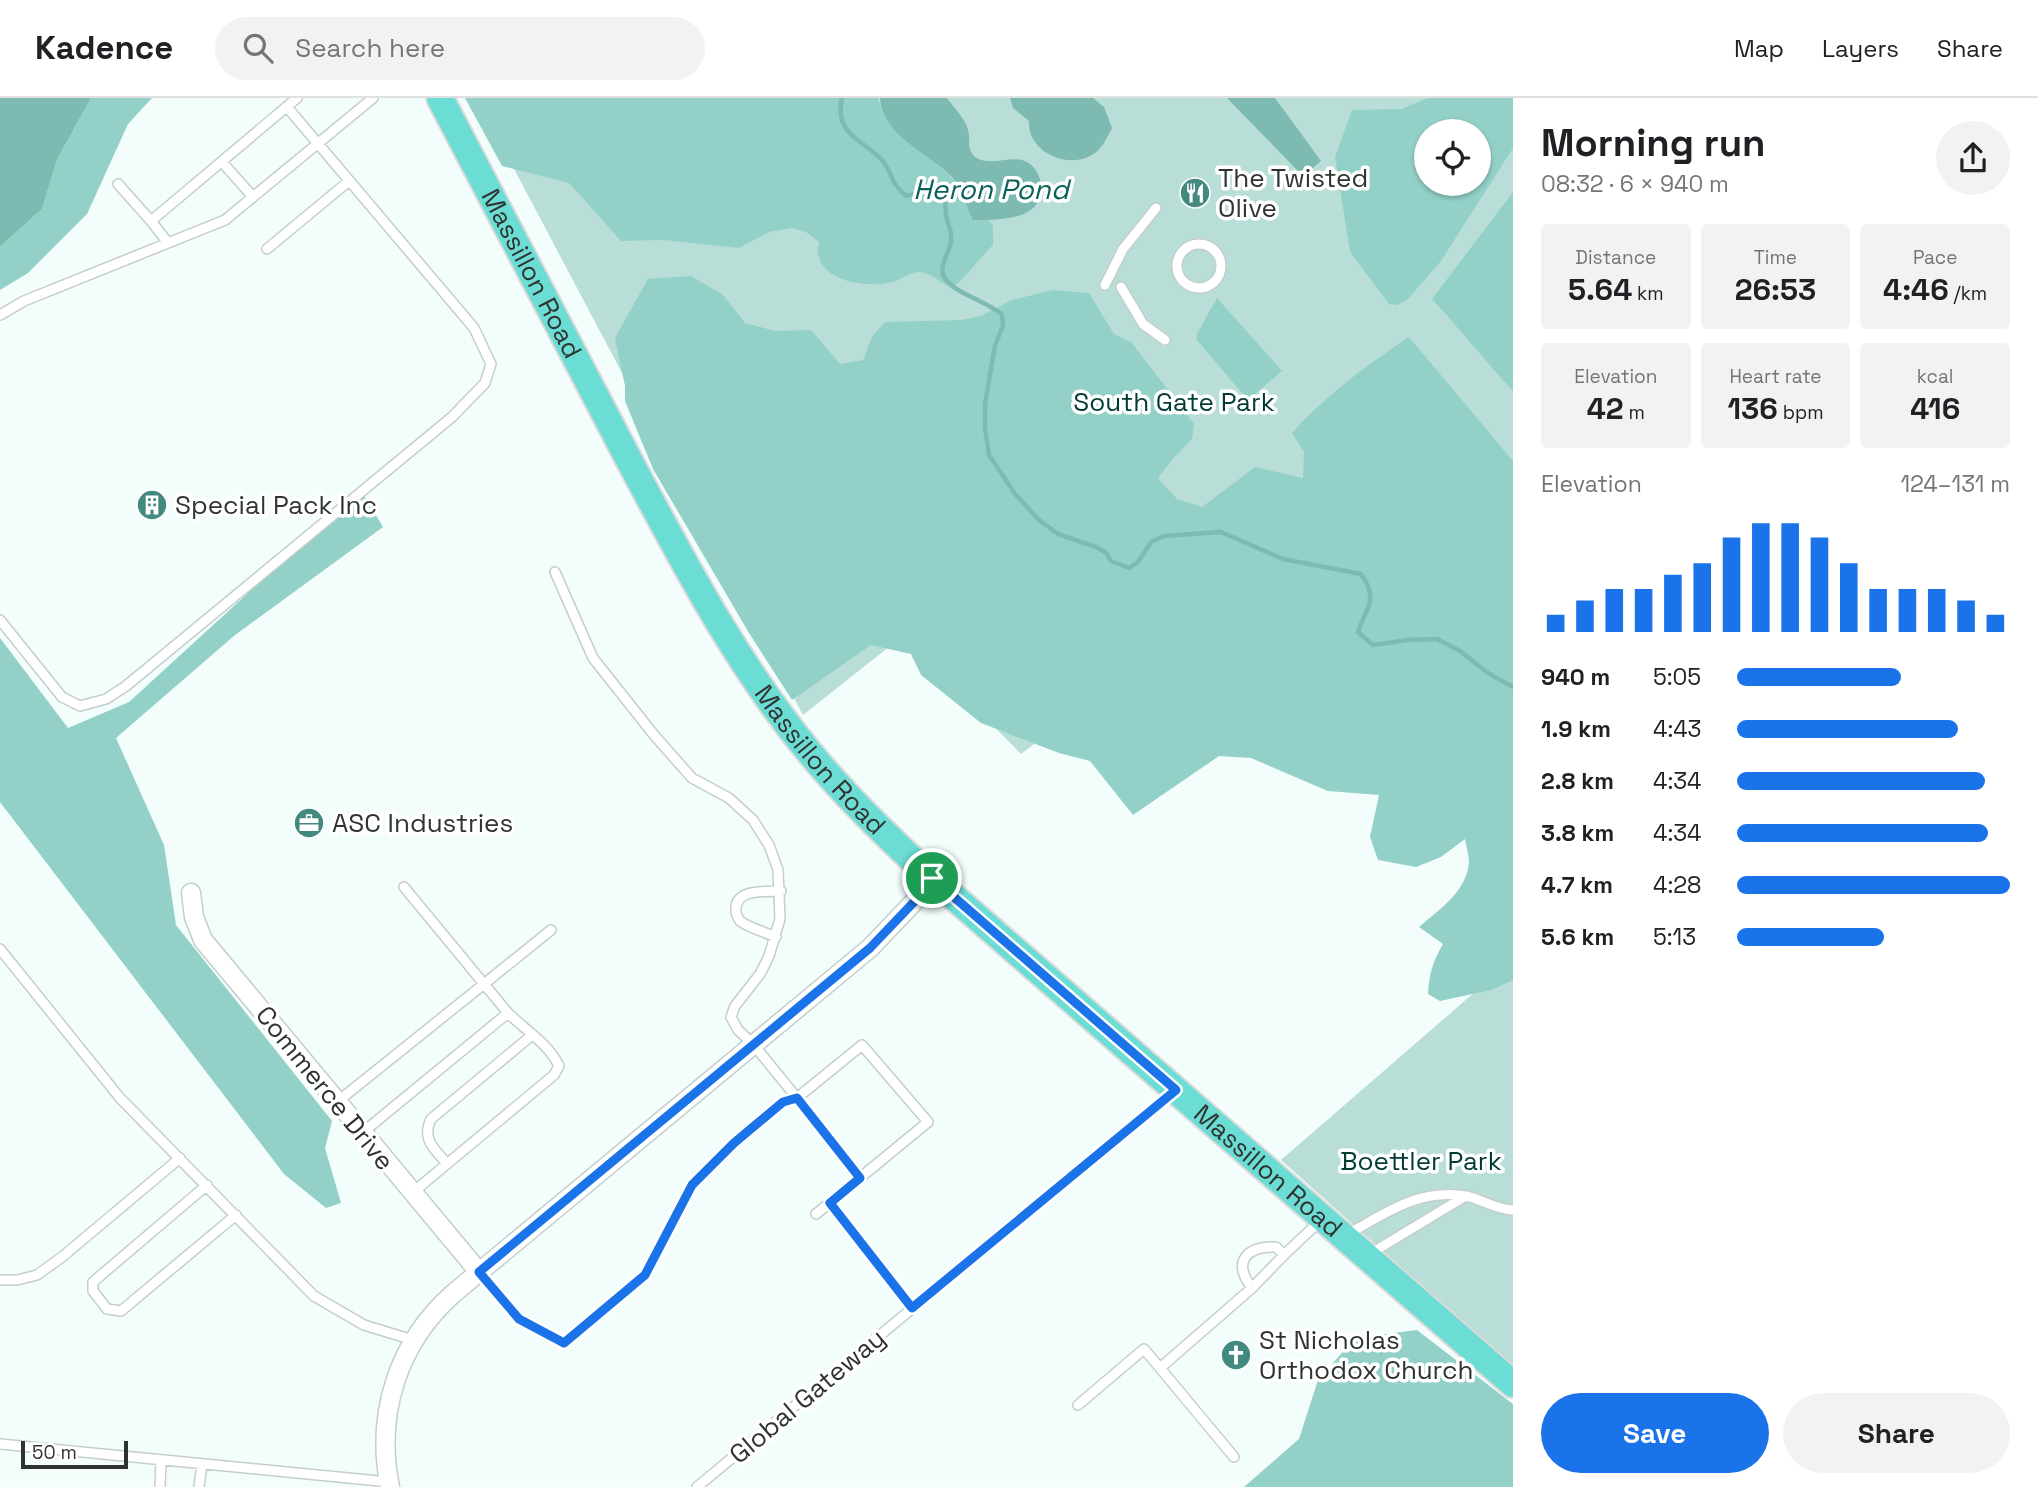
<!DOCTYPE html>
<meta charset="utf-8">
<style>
:root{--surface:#fff;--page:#f2f2f2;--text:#202124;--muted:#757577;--line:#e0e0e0;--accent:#1a73e8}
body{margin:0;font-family:"Space Grotesk",sans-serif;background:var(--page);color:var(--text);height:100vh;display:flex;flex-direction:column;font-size:26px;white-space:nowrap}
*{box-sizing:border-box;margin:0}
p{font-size:23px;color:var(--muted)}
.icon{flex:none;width:38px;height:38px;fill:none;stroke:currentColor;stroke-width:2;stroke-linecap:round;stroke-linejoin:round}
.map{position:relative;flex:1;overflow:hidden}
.sheet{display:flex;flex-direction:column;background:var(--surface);width:525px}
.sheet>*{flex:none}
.tools{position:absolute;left:1414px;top:21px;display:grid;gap:14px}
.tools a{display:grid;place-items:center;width:77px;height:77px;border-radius:50%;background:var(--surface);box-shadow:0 2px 5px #0004;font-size:35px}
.scale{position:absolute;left:21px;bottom:18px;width:107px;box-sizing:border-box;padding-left:7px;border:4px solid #2f3332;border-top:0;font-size:19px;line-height:24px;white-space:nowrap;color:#2f3332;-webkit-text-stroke:5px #fff;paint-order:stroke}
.pin{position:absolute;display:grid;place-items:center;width:60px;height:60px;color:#fff;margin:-30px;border:4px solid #fff;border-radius:50%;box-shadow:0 2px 7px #0007}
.round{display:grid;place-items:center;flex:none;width:74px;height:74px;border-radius:37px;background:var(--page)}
.overview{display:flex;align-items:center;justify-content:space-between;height:119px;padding:0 28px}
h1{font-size:38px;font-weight:600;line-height:52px}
.metrics{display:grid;grid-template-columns:repeat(3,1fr);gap:10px;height:119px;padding:7px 28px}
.metrics div{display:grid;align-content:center;border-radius:7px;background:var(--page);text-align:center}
.metrics b{font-size:30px;font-weight:600}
.metrics small{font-size:19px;font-weight:400}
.metrics p{font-size:19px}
.chart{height:196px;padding:14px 28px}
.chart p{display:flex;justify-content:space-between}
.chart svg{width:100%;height:126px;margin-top:7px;stroke:var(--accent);stroke-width:6}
.cta{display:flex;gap:14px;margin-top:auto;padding:14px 28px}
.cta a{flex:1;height:80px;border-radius:42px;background:var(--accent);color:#fff;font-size:28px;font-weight:600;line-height:80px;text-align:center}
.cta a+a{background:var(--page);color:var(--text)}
ul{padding:0 28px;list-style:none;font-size:23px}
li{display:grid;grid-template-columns:112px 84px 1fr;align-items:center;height:52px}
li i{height:18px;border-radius:9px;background:var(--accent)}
header{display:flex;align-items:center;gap:42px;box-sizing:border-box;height:98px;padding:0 35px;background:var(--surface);border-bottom:2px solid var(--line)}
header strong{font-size:33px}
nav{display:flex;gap:38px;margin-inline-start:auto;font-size:24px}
.search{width:490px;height:63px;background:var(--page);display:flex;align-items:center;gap:18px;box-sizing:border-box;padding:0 24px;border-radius:38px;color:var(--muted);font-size:26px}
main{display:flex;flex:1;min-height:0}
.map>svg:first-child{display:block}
</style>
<header>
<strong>Kadence</strong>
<div class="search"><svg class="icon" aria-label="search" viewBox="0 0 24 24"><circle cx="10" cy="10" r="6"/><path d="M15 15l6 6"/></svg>Search here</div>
<nav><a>Map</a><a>Layers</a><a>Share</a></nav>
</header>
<main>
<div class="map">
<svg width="1513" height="1389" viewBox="0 0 1513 1389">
<rect width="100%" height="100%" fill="#f3fdfc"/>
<path fill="#b9ded8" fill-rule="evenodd" d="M583,0H1513V757L1422,657L1097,598L1021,656L904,537L803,617L495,35ZM1426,33H1479V86H1426Z
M1513,861V1269L1281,1062Z"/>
<path fill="#93d1c8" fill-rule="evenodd" d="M91,0H152L128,26L87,116L28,175L0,192V149L42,111L57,62Z
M465,0H878C888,40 925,52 950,78C960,89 966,108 973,121H988L993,128V147C978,161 969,177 952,190C941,186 931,174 918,174C910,174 901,182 892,184C871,190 827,185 819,160C817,155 818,150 819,144L806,134L792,130L769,134L739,150L664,142L621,143L569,85L502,68Z
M1428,0H1513V50L1441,163L1408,201L1397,207L1389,206L1350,154L1335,59L1352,12L1401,11ZM1426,33H1479V86H1426Z
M1513,94V293C1485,263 1460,231 1432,201Z
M691,178L723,197L745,225L776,233L811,232L840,266L863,262L872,239L885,224L961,222L981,218L1012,202L1053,192L1089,195L1114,236L1132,245L1194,326L1192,341L1172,362L1158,380L1177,401L1202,409L1255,369L1303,380L1304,354L1292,335C1325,298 1368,266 1409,239L1513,363V882L1491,892L1440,903L1428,896C1429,876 1433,863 1443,846L1419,829C1440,811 1467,793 1469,764C1469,757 1466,748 1465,741L1441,759L1416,769L1378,762L1370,739L1379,697L1328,693L1251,660L1219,658L1133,717L1090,663L1059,655L981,625L921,577L911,556L871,547L792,602L749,535L653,371L625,303V288L615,240L648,181Z
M1217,200L1282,273L1248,302L1196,241L1198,234Z
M364,397L383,429L235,537L116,640L164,747L176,827L332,1023L325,1050L341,1105L326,1110L284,1076L0,704V540L68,630L129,604L307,441Z
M1417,1232L1513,1306V1389H1244L1299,1341L1318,1282L1355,1240Z"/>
<path fill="#7dbbb2" d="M0,0H91L57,62L42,111L0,149Z
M880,0H947C955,11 968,23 969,37C970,44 967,50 973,57C988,72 1015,53 1030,66C1037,72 1041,80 1041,89C1042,124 998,121 973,122C966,108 961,89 951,78C928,55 882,37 880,0Z
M1010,0H1093L1104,9L1112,30C1106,41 1101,54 1088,59C1063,70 1027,52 1029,23L1013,10Z
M1227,0H1275L1321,63L1306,76H1301Z"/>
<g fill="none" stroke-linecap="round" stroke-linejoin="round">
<path stroke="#7dbbb2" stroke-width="4.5" d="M842,0C834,36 861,41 881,61C887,67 889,73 892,80C894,87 901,93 906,98C916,96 940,86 945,101C946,105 945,112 946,117C947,125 953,135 951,143C950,154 938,169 944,179C954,196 990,204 1002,217L1003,228L995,247L985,306V330L989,357L1015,396L1039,422L1058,436L1096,449L1106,455L1111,463L1129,470L1138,464L1151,444L1164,438L1221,434L1283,461L1361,476C1379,502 1367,508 1358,534L1373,547L1408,542L1437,541L1460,553L1488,575L1513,589"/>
<g stroke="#c4cecd" stroke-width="12">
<path id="service" d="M222,64L253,99
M118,86L151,123L297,0
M151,123L168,145
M1177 168a22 22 0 1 1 44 0a22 22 0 1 1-44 0Z
M267,151L349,83
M1105,187L1123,151L1156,110
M1121,189L1143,226L1165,242
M0,217L24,203L225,122L373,0
M555,474L593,560L654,637L692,680L729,700L753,722L769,747L778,772L780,821L769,858L760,876L735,908L731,919L738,932L753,946L797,1000L862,947L928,1024L816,1116
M0,522L62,599L80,608L106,601L126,588L452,319L485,285L491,266L474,230L287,9
M404,789L484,886L551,832
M776,839C765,834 749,830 740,823C738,820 736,816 736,813C734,790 766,794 781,793
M0,851L120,1000L314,1198L364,1227L413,1242
M337,1004L484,886L508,915
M362,1035L508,915C525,932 548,945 559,968L554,977L412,1095
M447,1066C435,1051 421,1042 431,1021L531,938
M207,1087L93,1184V1193L107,1211L121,1213L236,1117
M829,1105L912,1210
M1348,1136C1386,1115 1420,1090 1466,1098C1481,1101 1497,1112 1513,1112
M1368,1157L1464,1099
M479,1174L519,1221L564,1245L645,1177L692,1087L734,1045L784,1004L797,1000L860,1080
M0,1182H17L37,1177L62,1159L180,1060
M1252,1190L1284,1157
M1160,1270L1234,1359
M1078,1307L1144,1251L1160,1270L1252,1190C1232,1164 1246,1148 1276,1149L1284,1157L1322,1121
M0,1346L389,1384
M160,1389L161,1362
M199,1389L202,1366
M697,1389L1172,995"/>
</g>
<g stroke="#c4cecd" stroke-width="21">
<path id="minor" d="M191,795L194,819L203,842L479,1174
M390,1389C375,1316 398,1244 454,1195L870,850L913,805L932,780"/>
</g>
<g stroke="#dadada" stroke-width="30">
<g id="primary">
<path id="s1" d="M440,0C504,121 566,242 629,362C683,463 736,566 810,655C847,700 889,740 932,780L1513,1286"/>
</g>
</g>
<use href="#service" stroke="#fff" stroke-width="9"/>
<use href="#minor" stroke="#fff" stroke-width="18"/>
<use href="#primary" stroke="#6cddd4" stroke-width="26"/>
</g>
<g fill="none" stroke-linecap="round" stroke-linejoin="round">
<g stroke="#fff" stroke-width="14">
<path id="route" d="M932,780L1176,992L912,1210L830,1105L860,1080L797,1000L783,1004L734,1045L692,1087L645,1177L564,1245L519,1221L479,1174L870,850L913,805Z"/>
</g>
<use href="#route" stroke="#1a73e8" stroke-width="9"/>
</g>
<defs>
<g id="restaurant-disc" transform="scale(1.575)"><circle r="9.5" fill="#438980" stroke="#fff"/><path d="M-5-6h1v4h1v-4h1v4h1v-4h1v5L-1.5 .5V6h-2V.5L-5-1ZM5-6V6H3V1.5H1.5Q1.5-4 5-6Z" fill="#fff"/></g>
<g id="building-disc" transform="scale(1.575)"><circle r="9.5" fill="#438980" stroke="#fff"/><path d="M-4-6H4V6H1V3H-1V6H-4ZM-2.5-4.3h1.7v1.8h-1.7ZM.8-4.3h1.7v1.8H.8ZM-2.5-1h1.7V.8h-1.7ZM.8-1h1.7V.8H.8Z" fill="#fff"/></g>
<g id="office-disc" transform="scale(1.575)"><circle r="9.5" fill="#438980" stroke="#fff"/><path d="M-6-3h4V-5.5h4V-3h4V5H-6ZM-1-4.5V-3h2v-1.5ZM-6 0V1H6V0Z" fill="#fff"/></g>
<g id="church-disc" transform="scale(1.575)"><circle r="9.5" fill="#438980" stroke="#fff"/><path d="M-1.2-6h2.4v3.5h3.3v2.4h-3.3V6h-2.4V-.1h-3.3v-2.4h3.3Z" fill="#fff"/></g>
</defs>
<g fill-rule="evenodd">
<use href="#restaurant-disc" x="1195" y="95"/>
<use href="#building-disc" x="152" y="407"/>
<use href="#office-disc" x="309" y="725"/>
<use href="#church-disc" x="1236" y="1257"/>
</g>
<g text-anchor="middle" stroke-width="7" stroke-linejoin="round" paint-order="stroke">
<g font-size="26" fill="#2f3332" stroke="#fff" text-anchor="start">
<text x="1218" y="89">The Twisted<tspan x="1218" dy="30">Olive</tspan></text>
<text x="175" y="416">Special Pack Inc</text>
<text x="332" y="734">ASC Industries</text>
<text x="1259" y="1251">St Nicholas<tspan x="1259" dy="30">Orthodox Church</tspan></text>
</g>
<g font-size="26" fill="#2f3332" stroke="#fff">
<text dy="9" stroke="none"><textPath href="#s1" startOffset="198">Massillon Road</textPath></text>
<text dy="9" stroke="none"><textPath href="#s1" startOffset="765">Massillon Road</textPath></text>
<text transform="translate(325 990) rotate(51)" y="9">Commerce Drive</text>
<text dy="9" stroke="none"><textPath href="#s1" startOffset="1374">Massillon Road</textPath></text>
<text transform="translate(807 1298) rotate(-40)" y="9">Global Gateway</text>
</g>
<g font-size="26" fill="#003b35" stroke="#fff">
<text x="1174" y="313">South Gate Park</text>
<text x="1421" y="1072">Boettler Park</text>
</g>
<g font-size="28" font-style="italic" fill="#0a6159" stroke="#fff">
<text x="991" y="101">Heron Pond</text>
</g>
</g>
</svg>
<div class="tools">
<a><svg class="icon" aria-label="locate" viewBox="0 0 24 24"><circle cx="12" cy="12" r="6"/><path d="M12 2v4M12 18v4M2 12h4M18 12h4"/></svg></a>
</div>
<div class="scale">50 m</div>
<div class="pin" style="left:932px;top:780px;background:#1e9e55"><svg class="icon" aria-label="arrive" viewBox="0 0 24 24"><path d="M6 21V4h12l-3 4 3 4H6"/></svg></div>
</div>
<section class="sheet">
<div class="overview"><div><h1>Morning run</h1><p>08:32 · 6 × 940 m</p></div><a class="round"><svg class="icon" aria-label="share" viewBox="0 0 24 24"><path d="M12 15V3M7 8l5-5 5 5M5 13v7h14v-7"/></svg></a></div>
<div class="metrics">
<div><p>Distance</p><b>5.64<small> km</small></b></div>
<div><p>Time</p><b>26:53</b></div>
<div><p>Pace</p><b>4:46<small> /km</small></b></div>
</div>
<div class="metrics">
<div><p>Elevation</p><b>42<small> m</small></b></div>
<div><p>Heart rate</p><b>136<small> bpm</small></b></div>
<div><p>kcal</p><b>416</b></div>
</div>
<div class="chart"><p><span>Elevation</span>124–131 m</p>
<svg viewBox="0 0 160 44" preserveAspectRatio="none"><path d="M5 44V38M15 44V33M25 44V29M35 44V29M45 44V24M55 44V20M65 44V11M75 44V6M85 44V6M95 44V11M105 44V20M115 44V29M125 44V29M135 44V29M145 44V33M155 44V38"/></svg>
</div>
<ul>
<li><b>940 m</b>5:05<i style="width:60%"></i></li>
<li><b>1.9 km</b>4:43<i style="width:81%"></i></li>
<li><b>2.8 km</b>4:34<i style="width:91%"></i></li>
<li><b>3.8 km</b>4:34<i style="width:92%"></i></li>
<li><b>4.7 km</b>4:28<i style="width:100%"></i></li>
<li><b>5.6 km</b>5:13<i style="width:54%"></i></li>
</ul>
<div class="cta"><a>Save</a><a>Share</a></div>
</section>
</main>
